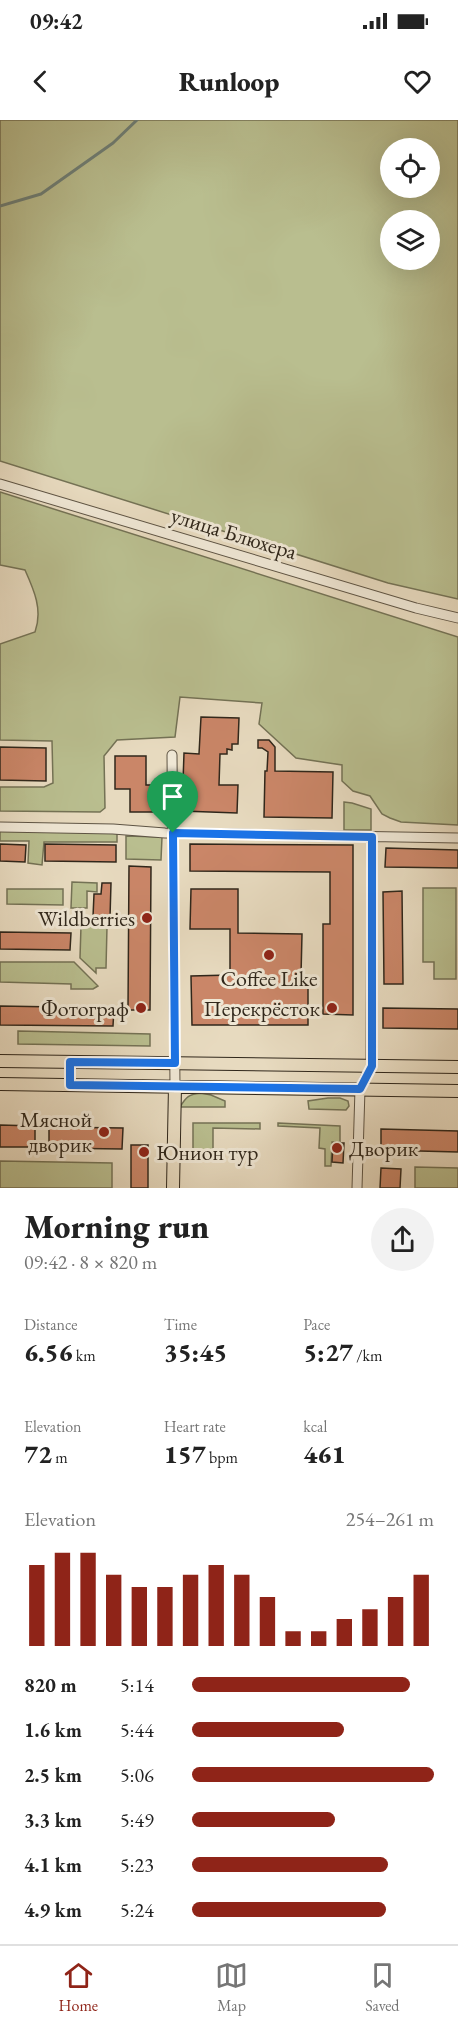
<!DOCTYPE html>
<meta charset="utf-8">
<style>
:root{--surface:#fff;--page:#f2f2f2;--text:#222;--muted:#767676;--line:#e0e0e0;--accent:#8f2418}
body{margin:0;font-family:"EB Garamond",serif;background:var(--page);color:var(--text);height:100vh;display:flex;flex-direction:column;font-size:22px;white-space:nowrap}
*{box-sizing:border-box;margin:0}
p{font-size:20px;color:var(--muted)}
.icon{flex:none;width:33px;height:33px;fill:none;stroke:currentColor;stroke-width:2;stroke-linecap:round;stroke-linejoin:round}
.map{position:relative;height:1068px;overflow:hidden}
.side{display:flex;flex-direction:column;background:var(--surface);flex:1}
.side>*{flex:none}
.fabs{position:absolute;left:380px;top:18px;display:grid;gap:12px}
.fabs a{display:grid;place-items:center;width:60px;height:60px;border-radius:50%;background:var(--surface);box-shadow:0 6px 24px #0002;font-size:30px}
.pin{position:absolute;display:grid;place-items:center;width:51px;height:51px;color:#fff;margin:-62px -26px;border-radius:50% 50% 50% 0;rotate:-45deg;box-shadow:0 0 6px #0007}
.pin .icon{rotate:45deg}
.round{display:grid;place-items:center;flex:none;width:63px;height:63px;border-radius:32px;background:var(--page)}
.headline{display:flex;align-items:center;justify-content:space-between;height:102px;padding:0 24px}
h1{font-size:33px;font-weight:800;line-height:45px}
.stats{display:grid;grid-template-columns:repeat(3,1fr);gap:9px;height:102px;padding:6px 24px}
.stats div{display:grid;align-content:center}
.stats b{font-size:26px;font-weight:800}
.stats small{font-size:16px;font-weight:400}
.stats p{font-size:16px}
.chart{height:168px;padding:12px 24px}
.chart p{display:flex;justify-content:space-between}
.chart svg{width:100%;height:108px;margin-top:6px;stroke:var(--accent);stroke-width:6}
ul{padding:0 24px;list-style:none;font-size:20px}
li{display:grid;grid-template-columns:96px 72px 1fr;align-items:center;height:45px}
li i{height:15px;border-radius:8px;background:var(--accent)}
.status{display:flex;justify-content:space-between;align-items:center;height:42px;padding:0 30px;background:var(--surface);direction:ltr}
.status svg{height:16px;fill:currentColor}
header{display:flex;justify-content:space-between;align-items:center;height:78px;padding:0 24px;background:var(--surface);font-size:27px;font-weight:800}
.dock{display:flex;justify-content:space-around;align-items:center;height:84px;border-top:2px solid var(--line);background:var(--surface);font-size:16px;color:var(--muted)}
.dock a{display:grid;justify-items:center;gap:3px}
.dock .on{color:var(--accent)}
.map>svg:first-child{display:block}
</style>
<div class="status"><b>09:42</b><svg viewBox="0 0 49 12"><path d="M0 12V9h3v3zM5 12V6h3v6zM10 12V3h3v9zM15 12V0h3v12zM26 1h20v11H26zM47 4h2v5h-2z"/></svg></div>
<header><svg class="icon" aria-label="back" viewBox="0 0 24 24"><path d="M15 5l-7 7 7 7"/></svg>Runloop<svg class="icon" aria-label="heart" viewBox="0 0 24 24"><path d="M12 20l-8-8c-3-5 5-10 8-4 3-6 11-1 8 4z"/></svg></header>
<div class="map">
<svg width="458" height="1068" viewBox="0 0 458 1068">
<rect width="100%" height="100%" fill="#e7dabf"/>
<filter id="stains"><feTurbulence type="fractalNoise" baseFrequency=".00333" numOctaves="4"/><feColorMatrix values="0 0 0 0 .2 0 0 0 0 .09 0 0 0 0 .02 0 0 0 .5 -.17"/></filter>
<radialGradient id="worn" r=".72"><stop offset=".6" stop-color="#630" stop-opacity="0"/><stop offset="1" stop-color="#630" stop-opacity=".3"/></radialGradient>
<path fill="#b9be8f" stroke="#747255" stroke-width="1.5" fill-rule="evenodd" d="M0,0H458V479L388,463L0,341ZM390,28H429V68H390ZM390,100H429V140H390Z
M0,372L458,517V705L401,702L390,698L382,694L370,676L353,671L342,661V645L296,638L259,604L262,583L180,577L175,617L117,620L104,636L105,688L100,692L0,691V667H44L53,663L52,621L0,620V524L35,512C43,490 34,470 25,450L0,445Z
M344,682L352,683L371,689V710H344Z
M0,710L117,713V722H44L42,745L28,743L29,721H0Z
M126,716L162,717L161,740L126,739Z
M72,762L97,763V772L87,771V788H71Z
M423,768H456V859H434V842H423Z
M7,769H63V785L7,784Z
M81,806L107,807L106,848H96V853L80,838Z
M0,842H74L98,866L93,869H71V864L0,862Z
M18,911L150,914V926L18,924Z
M201,973L211,975L225,981V987H180C186,977 189,974 201,973Z
M328,978H340L348,981L349,986L346,990L309,989L308,981Z
M193,1003H260V1009L213,1008V1030H206V1035H193Z
M278,1003L340,1006V1022H332L331,1046H325V1029L319,1028L320,1008L278,1006Z
M0,1041L112,1043V1068H0Z
M415,1047L458,1048V1068H415Z"/>
<g fill="none" stroke-linecap="round" stroke-linejoin="round">
<path stroke="#6e7f77" stroke-width="3" d="M0,86L41,74L113,23L137,0"/>
</g>
<path fill="#ca8668" stroke="#30271b" stroke-width="1.5" d="M201,597L239,598L238,624H232V630L227,629V634H220L219,665H238L237,693L182,691L184,633L199,634Z
M258,620H269L275,627V651L333,652L332,698L264,697L265,651H267L268,632L262,628H258Z
M0,627L46,628V661L0,660Z
M115,636H146V665H158L157,692H130V669H115Z
M0,724L26,725L25,742L0,741Z
M45,724L116,725V742L45,741Z
M190,724L353,725V895L323,894V804H330V752L190,751Z
M386,728L458,730V748L385,747Z
M129,746L151,747L150,890H128Z
M102,763H111L110,797H93L94,774H101Z
M191,769H238V813L302,814L301,856L308,855V905H192L191,856L230,855V809H190Z
M402,771L403,864H384L383,772Z
M0,812L71,813L70,830L0,829Z
M0,886L114,888L113,906L0,905Z
M383,888L458,889V909L383,908Z
M0,1005L35,1006V1027H0Z
M49,1007L123,1008L122,1029L49,1028Z
M381,1009L458,1011V1032L381,1030Z
M333,1023H344L343,1043L332,1042Z
M131,1025H148V1068H131Z
M381,1048L401,1049L400,1068H380Z"/>
<g fill="none" stroke-linecap="round" stroke-linejoin="round">
<g stroke="#5e5444" stroke-width="11">
<path id="minor" d="M0,364L416,488L458,498
M172,635L175,966
M0,707L113,709L165,713L458,718
M357,1068L360,969L371,946L372,717"/>
</g>
<g stroke="#30271b" stroke-width="14">
<path id="major" d="M0,941L458,947
M0,964L458,971
M173,1068L175,966"/>
</g>
<use href="#minor" stroke="#efe7d5" stroke-width="9"/>
<use href="#major" stroke="#e7dabf" stroke-width="12"/>
</g>
<g fill="none" stroke-linecap="round" stroke-linejoin="round">
<g stroke="#fff" stroke-width="12">
<path id="route" d="M173,713L372,717V946L360,969L70,965V942L175,943Z"/>
</g>
<use href="#route" stroke="#1a73e8" stroke-width="8"/>
</g>
<g fill="#8f2418" stroke="#efe7d5" stroke-width="2">
<circle cx="147" cy="798" r="6"/>
<circle cx="269" cy="835" r="6"/>
<circle cx="141" cy="888" r="6"/>
<circle cx="332" cy="888" r="6"/>
<circle cx="104" cy="1012" r="6"/>
<circle cx="337" cy="1028" r="6"/>
<circle cx="144" cy="1032" r="6"/>
</g>
<g text-anchor="middle" stroke-width="6" stroke-linejoin="round" paint-order="stroke">
<g font-size="22" fill="#30271b" stroke="#efe7d5">
<text transform="translate(234 413) rotate(17)" y="8">улица Блюхера</text>
</g>
<g font-size="22" fill="#30271b" stroke="#efe7d5" text-anchor="end">
<text x="135" y="806">Wildberries</text>
<text x="269" y="866" text-anchor="middle">Coffee Like</text>
<text x="129" y="896">Фотограф</text>
<text x="320" y="896">Перекрёсток</text>
<text x="92" y="1007">Мясной<tspan x="92" dy="25">дворик</tspan></text>
<text x="349" y="1036" text-anchor="start">Дворик</text>
<text x="156" y="1040" text-anchor="start">Юнион тур</text>
</g>
</g>
<rect width="100%" height="100%" filter="url(#stains)"/>
<rect width="100%" height="100%" fill="url(#worn)"/>
</svg>
<div class="fabs">
<a><svg class="icon" aria-label="locate" viewBox="0 0 24 24"><circle cx="12" cy="12" r="6"/><path d="M12 2v4M12 18v4M2 12h4M18 12h4"/></svg></a>
<a><svg class="icon" aria-label="layers" viewBox="0 0 24 24"><path d="M12 4l9 5-9 5-9-5zM3 14l9 5 9-5"/></svg></a>
</div>
<div class="pin" style="left:173px;top:713px;background:#1e9e55"><svg class="icon" aria-label="arrive" viewBox="0 0 24 24"><path d="M6 21V4h12l-3 4 3 4H6"/></svg></div>
</div>
<section class="side">
<div class="headline"><div><h1>Morning run</h1><p>09:42 · 8 × 820 m</p></div><a class="round"><svg class="icon" aria-label="share" viewBox="0 0 24 24"><path d="M12 15V3M7 8l5-5 5 5M5 13v7h14v-7"/></svg></a></div>
<div class="stats">
<div><p>Distance</p><b>6.56<small> km</small></b></div>
<div><p>Time</p><b>35:45</b></div>
<div><p>Pace</p><b>5:27<small> /km</small></b></div>
</div>
<div class="stats">
<div><p>Elevation</p><b>72<small> m</small></b></div>
<div><p>Heart rate</p><b>157<small> bpm</small></b></div>
<div><p>kcal</p><b>461</b></div>
</div>
<div class="chart"><p><span>Elevation</span>254–261 m</p>
<svg viewBox="0 0 160 44" preserveAspectRatio="none"><path d="M5 44V11M15 44V6M25 44V6M35 44V15M45 44V20M55 44V20M65 44V15M75 44V11M85 44V15M95 44V24M105 44V38M115 44V38M125 44V33M135 44V29M145 44V24M155 44V15"/></svg>
</div>
<ul>
<li><b>820 m</b>5:14<i style="width:90%"></i></li>
<li><b>1.6 km</b>5:44<i style="width:63%"></i></li>
<li><b>2.5 km</b>5:06<i style="width:100%"></i></li>
<li><b>3.3 km</b>5:49<i style="width:59%"></i></li>
<li><b>4.1 km</b>5:23<i style="width:81%"></i></li>
<li><b>4.9 km</b>5:24<i style="width:80%"></i></li>
</ul>
</section>
<nav class="dock">
<a class="on"><svg class="icon" aria-label="home" viewBox="0 0 24 24"><path d="M3 11l9-7 9 7M6 9v11h12V9"/></svg>Home</a>
<a><svg class="icon" aria-label="map" viewBox="0 0 24 24"><path d="M3 6l6-2 6 2 6-2v14l-6 2-6-2-6 2zM9 4v14M15 6v14"/></svg>Map</a>
<a><svg class="icon" aria-label="saved" viewBox="0 0 24 24"><path d="M7 4h10v16l-5-4-5 4z"/></svg>Saved</a>
</nav>
